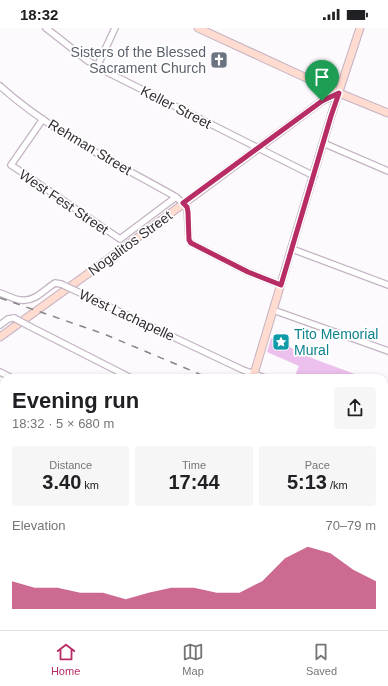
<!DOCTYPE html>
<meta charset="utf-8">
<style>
:root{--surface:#fff;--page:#f6f6f6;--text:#202124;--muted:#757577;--line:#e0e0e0;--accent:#b72c65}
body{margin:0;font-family:Helvetica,sans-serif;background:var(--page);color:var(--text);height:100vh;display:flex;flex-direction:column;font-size:15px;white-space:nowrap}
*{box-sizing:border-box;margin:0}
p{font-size:13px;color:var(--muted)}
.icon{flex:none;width:22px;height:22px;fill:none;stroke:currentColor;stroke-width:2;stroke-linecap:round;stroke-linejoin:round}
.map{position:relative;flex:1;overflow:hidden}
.details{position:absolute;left:0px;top:346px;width:388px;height:256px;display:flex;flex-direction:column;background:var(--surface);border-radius:12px 12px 0 0;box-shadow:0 2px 6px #0003}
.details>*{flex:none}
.pin{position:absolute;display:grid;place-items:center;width:34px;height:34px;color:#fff;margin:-41px -17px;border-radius:50% 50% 50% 0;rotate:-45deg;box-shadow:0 0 4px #0007}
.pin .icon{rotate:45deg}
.round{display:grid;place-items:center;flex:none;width:42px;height:42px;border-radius:4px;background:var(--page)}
.summary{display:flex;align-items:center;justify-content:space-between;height:68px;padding:0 12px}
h1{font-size:22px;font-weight:700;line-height:30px}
.figures{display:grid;grid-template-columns:repeat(3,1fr);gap:6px;height:68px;padding:4px 12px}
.figures div{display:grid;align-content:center;border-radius:4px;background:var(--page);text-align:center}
.figures b{font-size:20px;font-weight:700}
.figures small{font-size:11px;font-weight:400}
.figures p{font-size:11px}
.chart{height:112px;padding:8px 12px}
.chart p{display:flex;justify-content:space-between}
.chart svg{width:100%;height:72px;margin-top:4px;fill:var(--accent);opacity:.7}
.status{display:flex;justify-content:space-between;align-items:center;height:28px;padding:0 20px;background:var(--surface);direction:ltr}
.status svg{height:11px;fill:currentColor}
.tabs{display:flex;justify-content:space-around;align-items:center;height:56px;border-top:1px solid var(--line);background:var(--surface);font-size:11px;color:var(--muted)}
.tabs a{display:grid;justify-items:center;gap:2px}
.tabs .selected{color:var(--accent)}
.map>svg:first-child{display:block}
</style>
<div class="status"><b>18:32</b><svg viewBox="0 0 49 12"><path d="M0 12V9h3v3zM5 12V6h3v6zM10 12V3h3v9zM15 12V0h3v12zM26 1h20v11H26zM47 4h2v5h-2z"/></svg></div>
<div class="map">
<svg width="388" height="602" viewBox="0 0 388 602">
<rect width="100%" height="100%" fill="#fdfafd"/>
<path fill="#ecc0ec" d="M271,310L286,316L293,321L314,331L366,350H294L299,338L267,324Z
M384,356L388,358V388L384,387Z"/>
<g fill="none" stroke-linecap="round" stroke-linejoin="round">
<g stroke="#c3b3c3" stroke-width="8">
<path id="street" d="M46,0L88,33L109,45L314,148
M97,39L115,0
M0,58C51,104 116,135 176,169L187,179L189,211L191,215L248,244L281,257
M43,91L11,137L120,211L176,169
M323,115L388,143
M292,221L388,257
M76,263L243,342L265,350
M0,265C7,267 14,272 21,272C35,274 45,261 55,255L61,256
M273,282L388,323
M0,297L8,291L14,290
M29,298L131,350
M0,344L12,350
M384,393L388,394
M0,410L4,412
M384,488L388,490L384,501
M0,516L4,518
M384,587L388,588
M0,589L4,591
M20,598L29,602
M13,602L14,598
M362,602L363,598"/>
</g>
<g stroke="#c3b3c3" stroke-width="9">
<path id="secondary" d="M198,0L339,65L388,85
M0,309L129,216L322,73L339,65
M250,350L254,346L331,88L360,0
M177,602L178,598"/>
</g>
<use href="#street" stroke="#fff" stroke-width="5.5"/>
<use href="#secondary" stroke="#ffdccf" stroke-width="7"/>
<path stroke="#888388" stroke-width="1.5" stroke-dasharray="7 7" stroke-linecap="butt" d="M0,270L104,306L209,350
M384,425L388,426"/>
<g stroke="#c3b3c3" stroke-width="8" stroke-linecap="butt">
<path id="street-bridge" d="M61,256L76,263
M14,290L29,298"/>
</g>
<use href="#street-bridge" stroke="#fff" stroke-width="5.5"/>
</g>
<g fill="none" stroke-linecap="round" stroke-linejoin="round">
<g stroke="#fff" stroke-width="8">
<path id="route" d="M339,65L331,88L281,257L248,244L191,215L189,212L188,184L187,179L183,175L322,73Z"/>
</g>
<use href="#route" stroke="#b72c65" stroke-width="5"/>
</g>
<defs>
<g id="church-square" transform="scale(0.9)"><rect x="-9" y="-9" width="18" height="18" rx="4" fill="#6b7280" stroke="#fff"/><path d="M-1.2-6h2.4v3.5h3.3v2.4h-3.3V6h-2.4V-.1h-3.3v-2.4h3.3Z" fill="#fff"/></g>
<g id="sight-square" transform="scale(0.9)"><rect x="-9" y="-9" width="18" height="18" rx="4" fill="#0f9aa8" stroke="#fff"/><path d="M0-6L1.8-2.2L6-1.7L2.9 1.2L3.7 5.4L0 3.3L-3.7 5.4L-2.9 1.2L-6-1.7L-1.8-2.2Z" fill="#fff"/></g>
</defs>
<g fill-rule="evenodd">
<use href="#church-square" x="219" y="32"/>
<use href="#sight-square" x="281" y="314"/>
</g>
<g text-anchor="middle" stroke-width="3.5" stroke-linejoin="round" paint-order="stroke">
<g font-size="14" fill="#5b616d" stroke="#fff" text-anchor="end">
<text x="206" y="29">Sisters of the Blessed<tspan x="206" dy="16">Sacrament Church</tspan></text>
</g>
<g font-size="14" fill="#332d33" stroke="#fff">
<text transform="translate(176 79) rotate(27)" y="5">Keller Street</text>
<text transform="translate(90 119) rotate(31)" y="5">Rehman Street</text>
<text transform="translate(64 174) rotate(34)" y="5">West Fest Street</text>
<text transform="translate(130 215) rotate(-36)" y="5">Nogalitos Street</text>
<text transform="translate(127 287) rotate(25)" y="5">West Lachapelle</text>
</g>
<g font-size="14" fill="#0d838f" stroke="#fff" text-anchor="start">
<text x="294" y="311">Tito Memorial<tspan x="294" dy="16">Mural</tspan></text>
</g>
</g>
</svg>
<div class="pin" style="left:322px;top:73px;background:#1e9e55"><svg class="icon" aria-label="arrive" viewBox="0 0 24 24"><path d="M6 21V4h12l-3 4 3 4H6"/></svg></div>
<section class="details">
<div class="summary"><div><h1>Evening run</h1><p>18:32 · 5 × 680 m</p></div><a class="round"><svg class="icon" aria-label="share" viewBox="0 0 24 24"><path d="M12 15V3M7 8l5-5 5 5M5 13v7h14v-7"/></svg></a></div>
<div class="figures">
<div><p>Distance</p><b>3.40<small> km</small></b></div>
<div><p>Time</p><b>17:44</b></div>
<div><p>Pace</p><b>5:13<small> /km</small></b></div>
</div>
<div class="chart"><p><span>Elevation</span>70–79 m</p>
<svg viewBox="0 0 160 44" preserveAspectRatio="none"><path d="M0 44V27L10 31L20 31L30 34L40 34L50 38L60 34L70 31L80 31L90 34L100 34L110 27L120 13L130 6L140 10L150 20L160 27V44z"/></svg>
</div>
</section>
</div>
<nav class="tabs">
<a class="selected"><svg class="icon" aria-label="home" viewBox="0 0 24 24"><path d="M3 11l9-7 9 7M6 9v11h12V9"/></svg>Home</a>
<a><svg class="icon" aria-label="map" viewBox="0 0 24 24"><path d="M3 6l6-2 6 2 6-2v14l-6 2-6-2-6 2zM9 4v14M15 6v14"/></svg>Map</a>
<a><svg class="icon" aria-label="saved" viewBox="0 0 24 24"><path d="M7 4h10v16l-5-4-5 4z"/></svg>Saved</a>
</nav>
